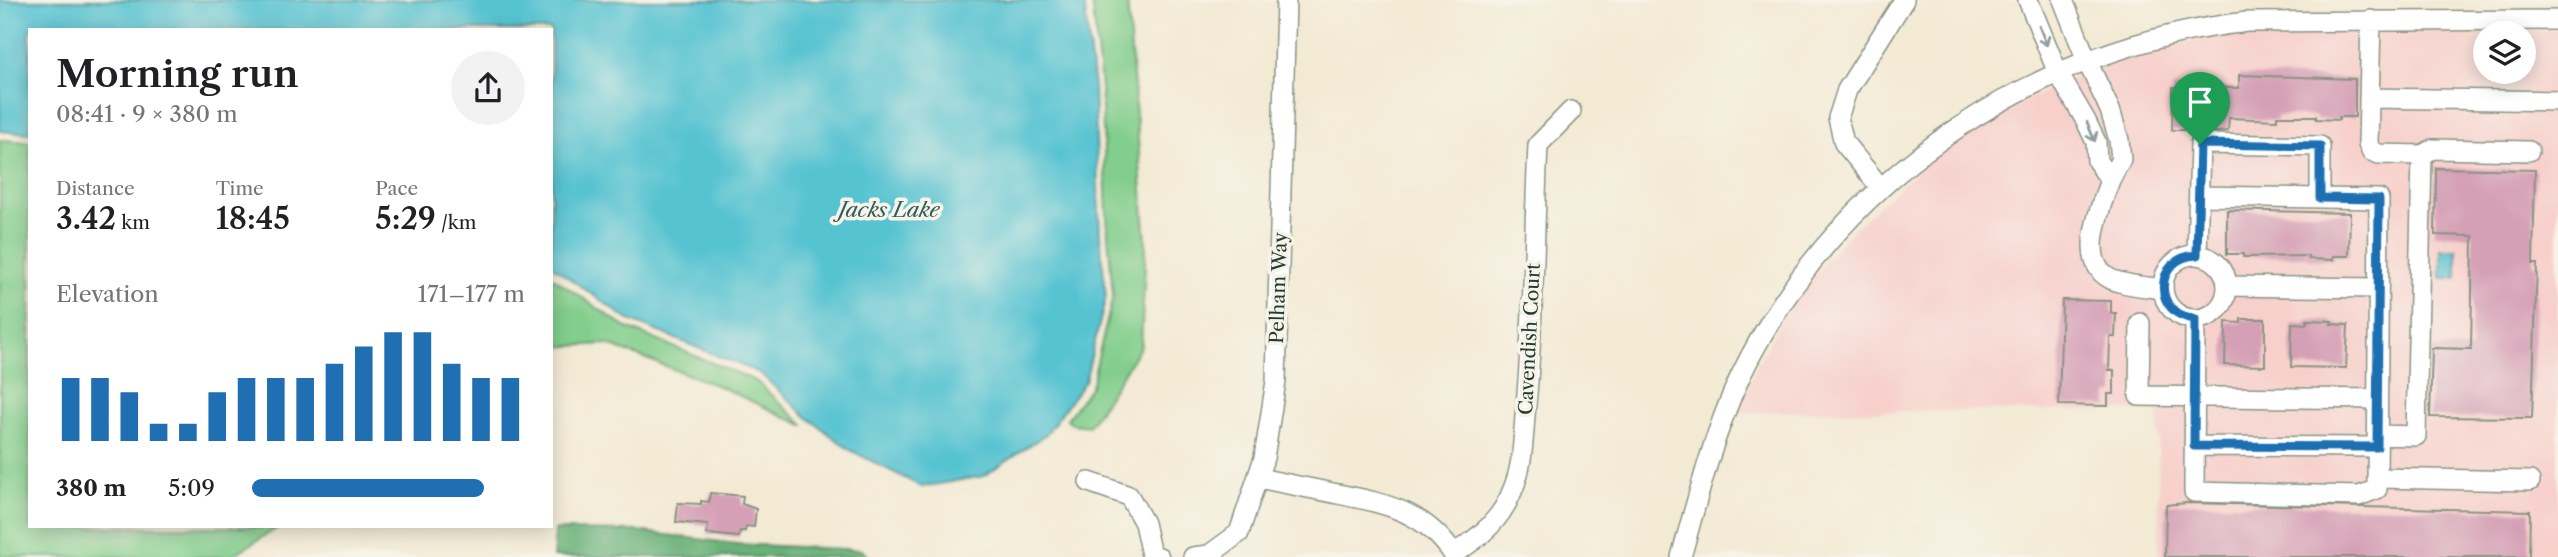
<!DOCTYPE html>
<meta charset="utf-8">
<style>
:root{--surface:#fff;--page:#f2f2f2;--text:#202124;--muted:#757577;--accent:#1f6fb2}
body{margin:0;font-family:"Libre Caslon Text",serif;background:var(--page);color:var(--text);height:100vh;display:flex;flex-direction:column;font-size:26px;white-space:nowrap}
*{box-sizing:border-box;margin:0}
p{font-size:23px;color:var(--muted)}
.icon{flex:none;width:38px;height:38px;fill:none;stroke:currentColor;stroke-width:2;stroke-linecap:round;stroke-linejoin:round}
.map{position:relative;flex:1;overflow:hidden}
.side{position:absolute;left:28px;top:28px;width:525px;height:500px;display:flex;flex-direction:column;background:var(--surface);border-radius:0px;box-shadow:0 4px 18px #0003}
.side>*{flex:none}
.fabs{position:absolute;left:2473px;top:21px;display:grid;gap:14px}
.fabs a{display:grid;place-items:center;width:63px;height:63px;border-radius:50%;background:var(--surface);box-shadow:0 4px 18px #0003;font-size:35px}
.pin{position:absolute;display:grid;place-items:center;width:60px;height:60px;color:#fff;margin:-72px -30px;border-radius:50% 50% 50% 0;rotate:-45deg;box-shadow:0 0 7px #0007}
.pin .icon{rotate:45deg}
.round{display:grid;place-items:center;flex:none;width:74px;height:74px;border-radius:37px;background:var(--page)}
.headline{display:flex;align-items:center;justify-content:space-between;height:119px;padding:0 28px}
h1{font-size:38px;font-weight:600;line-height:52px}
.stats{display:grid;grid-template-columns:repeat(3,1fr);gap:10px;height:119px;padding:7px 28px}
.stats div{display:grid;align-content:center}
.stats b{font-size:30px;font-weight:600}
.stats small{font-size:19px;font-weight:400}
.stats p{font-size:19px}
.chart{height:196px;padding:14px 28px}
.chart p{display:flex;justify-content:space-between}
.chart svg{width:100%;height:126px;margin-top:7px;stroke:var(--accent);stroke-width:6}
ul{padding:0 28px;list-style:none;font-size:23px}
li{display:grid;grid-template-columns:112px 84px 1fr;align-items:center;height:52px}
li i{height:18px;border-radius:9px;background:var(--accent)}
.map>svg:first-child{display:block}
</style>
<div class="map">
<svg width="2558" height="557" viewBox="0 0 2558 557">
<rect width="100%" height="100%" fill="#f7f3e8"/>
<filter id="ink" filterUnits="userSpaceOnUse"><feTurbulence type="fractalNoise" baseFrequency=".0143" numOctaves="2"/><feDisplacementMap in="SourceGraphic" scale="14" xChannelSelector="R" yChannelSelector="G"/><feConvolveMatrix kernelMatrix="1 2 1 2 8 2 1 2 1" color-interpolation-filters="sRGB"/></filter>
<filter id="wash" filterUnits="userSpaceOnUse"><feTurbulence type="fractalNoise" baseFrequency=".00686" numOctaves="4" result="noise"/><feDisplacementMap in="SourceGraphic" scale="28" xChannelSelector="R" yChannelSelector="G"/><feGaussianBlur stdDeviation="1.57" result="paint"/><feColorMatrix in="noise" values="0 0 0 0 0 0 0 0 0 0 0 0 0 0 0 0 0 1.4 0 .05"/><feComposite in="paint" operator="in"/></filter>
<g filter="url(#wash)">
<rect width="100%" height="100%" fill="#f3ead4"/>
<path fill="#f7d0cc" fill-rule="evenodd" d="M2413,29L2558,30V557H2159L2158,410L1736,412L1757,364L1784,316L1808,282L1850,232L1931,158L1982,123L2063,82L2149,51L2207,37L2248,32ZM2485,33H2524V72H2485Z"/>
<path fill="#82ce8c" stroke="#508660" stroke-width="2" d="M1092,0H1127L1146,242L1141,346L1089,426L1072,424L1067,419L1091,386L1113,296L1108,235L1101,87Z
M0,140L30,142V527H279L230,557H0Z
M551,276L625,327L756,381L805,426L721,387L606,344L551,347Z"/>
<path fill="#69b178" stroke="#447756" stroke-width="2" d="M555,530L636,531L737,544L862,550L868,557H553Z"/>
<path fill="#57c3d1" stroke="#3b8082" stroke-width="2" d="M0,0H1084L1094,88L1100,235L1106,297L1085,381L1046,434L984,476L922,487L850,450L807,417L760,373L627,319L551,265V30H30V133L0,131Z
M2441,249H2457V278H2441Z"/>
<g id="blocks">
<path fill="#d5a0b6" d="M2239,75L2355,79V117H2339V120L2316,119V116H2277V120L2229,118L2228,131L2193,134H2188V130H2172L2173,87L2239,88Z
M2436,168L2535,170L2533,264H2537L2532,418L2430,417L2432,348L2471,349L2473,236L2435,235Z
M2227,210L2350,213L2349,256H2333V260L2308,259V256L2243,257V254H2227Z
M2062,300L2111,301V313H2116L2115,337H2110L2109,370H2114V394H2108V406L2059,405Z
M2241,319H2265V366L2225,365L2226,322L2241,323Z
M2307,320L2332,321L2331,324L2348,325L2346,368L2291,367L2292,323L2307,324Z
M710,493L743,496L742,504L756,509L754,527L746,526L745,531H740L739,537L707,534L708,525L676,522L678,503L701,504V501L709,502Z
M2187,503L2530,511L2529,557H2165L2166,505Z"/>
</g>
</g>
<g filter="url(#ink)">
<use href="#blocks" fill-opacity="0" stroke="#899484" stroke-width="2"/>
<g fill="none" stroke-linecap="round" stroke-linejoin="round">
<g stroke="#899484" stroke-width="22">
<path id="minor" d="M2028,0L2058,73L2086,121L2096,142L2097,161L2110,180L2121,159L2119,140L2110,110L2087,61L2063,0
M2371,20L2368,144L2371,151L2379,154L2422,155L2416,436L2377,435
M2369,98L2558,101
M2422,155L2433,149L2529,151
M2110,180C2100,209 2073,270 2119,282C2133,286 2149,287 2163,289
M1881,188L1844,143L1838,118L1847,90L1904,0
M2163 287a32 32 0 1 1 64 0a32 32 0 1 1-64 0Z
M2197,255L2200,144L2320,146V198
M2228,286L2378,288
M2195,319L2194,492L2359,496L2377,489L2379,199L2199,196
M2140,323L2139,396L2377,399
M2194,446L2377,447
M1258,478C1283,483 1308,488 1333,493C1383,503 1426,510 1455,557
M2377,478L2530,481
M1089,482L1129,496L1144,523L1151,555L1159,557
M1453,554C1480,538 1502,519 1513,489C1524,463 1523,433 1526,405C1534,319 1534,232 1538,145L1571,111
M1193,557L1209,555L1239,533L1264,458L1276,381L1286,0
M1681,557C1700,490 1717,419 1750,357C1848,171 2039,45 2247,22L2558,20"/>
</g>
<use href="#minor" stroke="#fff" stroke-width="19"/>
</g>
<defs><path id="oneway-shaft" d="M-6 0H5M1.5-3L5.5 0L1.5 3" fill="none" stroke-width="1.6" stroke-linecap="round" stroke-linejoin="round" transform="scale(1.75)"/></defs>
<g stroke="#8f9e9a">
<use href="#oneway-shaft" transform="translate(2043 36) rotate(68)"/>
<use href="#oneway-shaft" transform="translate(2091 132) rotate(68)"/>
</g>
</g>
<g fill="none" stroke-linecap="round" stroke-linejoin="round" filter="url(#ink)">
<g stroke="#fff" stroke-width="14">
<path id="route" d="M2200,144L2320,146V198L2379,199L2377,447L2194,446L2195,319C2152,315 2153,257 2197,255Z"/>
</g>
<use href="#route" stroke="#1f6fb2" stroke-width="9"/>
</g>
<g text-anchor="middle" stroke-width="7" stroke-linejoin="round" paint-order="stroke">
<g font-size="19" fill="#1f3d34" stroke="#f7f3e8">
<text transform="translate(1278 288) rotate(-88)" y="7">Pelham Way</text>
<text transform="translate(1529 339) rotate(-87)" y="7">Cavendish Court</text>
</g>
<g font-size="21" font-style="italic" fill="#2d5e5b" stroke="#f7f3e8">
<text x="889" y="217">Jacks Lake</text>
</g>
</g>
</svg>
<div class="fabs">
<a><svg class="icon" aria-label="layers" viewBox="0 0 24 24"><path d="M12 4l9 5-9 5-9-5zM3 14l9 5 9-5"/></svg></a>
</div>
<div class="pin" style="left:2200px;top:144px;background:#1e9e55"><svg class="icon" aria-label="arrive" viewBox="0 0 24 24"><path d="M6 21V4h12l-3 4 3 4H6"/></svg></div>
<section class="side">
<div class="headline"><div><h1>Morning run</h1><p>08:41 · 9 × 380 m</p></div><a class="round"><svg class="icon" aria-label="share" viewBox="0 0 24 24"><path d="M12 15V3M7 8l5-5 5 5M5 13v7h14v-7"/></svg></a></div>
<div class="stats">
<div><p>Distance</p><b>3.42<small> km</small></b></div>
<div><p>Time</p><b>18:45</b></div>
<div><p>Pace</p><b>5:29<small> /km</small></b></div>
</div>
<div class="chart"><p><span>Elevation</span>171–177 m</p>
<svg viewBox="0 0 160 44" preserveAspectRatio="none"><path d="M5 44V22M15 44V22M25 44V27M35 44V38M45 44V38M55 44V27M65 44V22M75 44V22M85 44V22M95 44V17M105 44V11M115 44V6M125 44V6M135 44V17M145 44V22M155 44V22"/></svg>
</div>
<ul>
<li><b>380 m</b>5:09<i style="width:85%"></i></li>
</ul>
</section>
</div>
